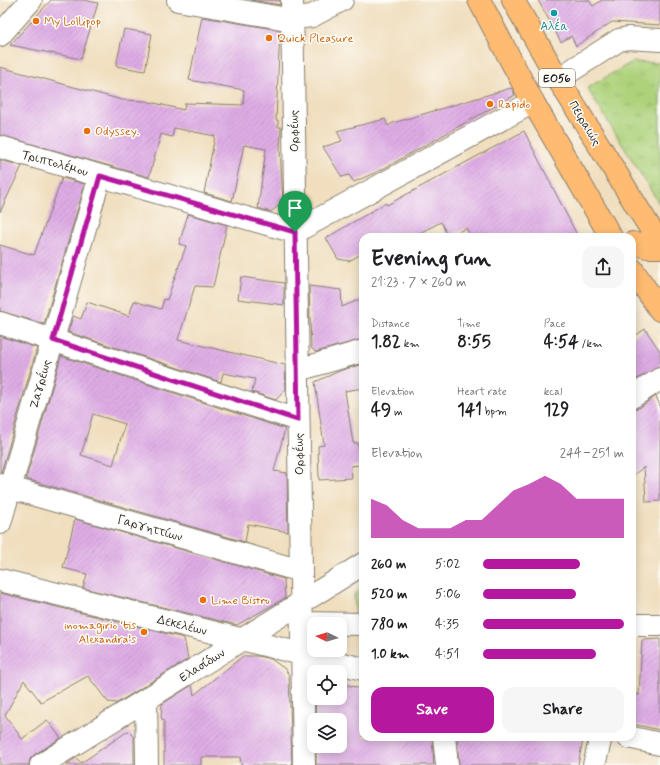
<!DOCTYPE html>
<meta charset="utf-8">
<style>
:root{--surface:#fff;--page:#f6f6f6;--text:#202124;--muted:#757577;--accent:#b5179e}
body{margin:0;font-family:Mynerve,sans-serif;background:var(--page);color:var(--text);height:100vh;display:flex;flex-direction:column;font-size:15px;white-space:nowrap}
*{box-sizing:border-box;margin:0}
p{font-size:13px;color:var(--muted)}
.icon{flex:none;width:22px;height:22px;fill:none;stroke:currentColor;stroke-width:2;stroke-linecap:round;stroke-linejoin:round}
.map{position:relative;flex:1;overflow:hidden}
.side{position:absolute;left:359px;top:233px;width:277px;height:508px;display:flex;flex-direction:column;background:var(--surface);border-radius:12px;box-shadow:0 2px 10px #0003}
.side>*{flex:none}
.needle{width:26px;rotate:275deg}
.controls{position:absolute;left:307px;top:617px;display:grid;gap:8px}
.controls a{display:grid;place-items:center;width:40px;height:40px;border-radius:8px;background:var(--surface);box-shadow:0 2px 10px #0003;font-size:20px}
.pin{position:absolute;display:grid;place-items:center;width:34px;height:34px;color:#fff;margin:-41px -17px;border-radius:50% 50% 50% 0;rotate:-45deg;box-shadow:0 0 4px #0007}
.pin .icon{rotate:45deg}
.round{display:grid;place-items:center;flex:none;width:42px;height:42px;border-radius:12px;background:var(--page)}
.headline{display:flex;align-items:center;justify-content:space-between;height:68px;padding:0 12px}
h1{font-size:22px;font-weight:800;line-height:30px}
.figures{display:grid;grid-template-columns:repeat(3,1fr);gap:6px;height:68px;padding:4px 12px}
.figures div{display:grid;align-content:center}
.figures b{font-size:17px;font-weight:800}
.figures small{font-size:11px;font-weight:400}
.figures p{font-size:11px}
.chart{height:112px;padding:8px 12px}
.chart p{display:flex;justify-content:space-between}
.chart svg{width:100%;height:72px;margin-top:4px;fill:var(--accent);opacity:.7}
.cta{display:flex;gap:8px;margin-top:auto;padding:8px 12px}
.cta a{flex:1;height:46px;border-radius:12px;background:var(--accent);color:#fff;font-size:16px;font-weight:800;line-height:46px;text-align:center}
.cta a+a{background:var(--page);color:var(--text)}
ul{padding:0 12px;list-style:none;font-size:13px}
li{display:grid;grid-template-columns:64px 48px 1fr;align-items:center;height:30px}
li i{height:10px;border-radius:5px;background:var(--accent)}
.map>svg:first-child{display:block}
</style>
<div class="map">
<svg width="660" height="765" viewBox="0 0 660 765">
<defs>
<pattern id="park-tufts" width="24" height="20" patternUnits="userSpaceOnUse"><rect width="24" height="20" fill="#aed27b"/><path d="M3 7l-1-3M5 7V3M7 7l1-3M15 17l-1-3M17 17v-4M19 17l1-3" fill="none" stroke="#95b46a"/></pattern>
<pattern id="building-hatch" width="6" height="6" patternUnits="userSpaceOnUse"><rect width="6" height="6" fill="#deace5"/><path d="M-1 1l2-2M0 6l6-6M5 7l2-2" fill="none" stroke="#be93c4"/></pattern>
</defs>
<rect width="100%" height="100%" fill="#fdfcf7"/>
<filter id="ink" filterUnits="userSpaceOnUse"><feTurbulence type="fractalNoise" baseFrequency=".025" numOctaves="2"/><feDisplacementMap in="SourceGraphic" scale="8" xChannelSelector="R" yChannelSelector="G"/><feConvolveMatrix kernelMatrix="1 2 1 2 8 2 1 2 1" color-interpolation-filters="sRGB"/></filter>
<filter id="wash" filterUnits="userSpaceOnUse"><feTurbulence type="fractalNoise" baseFrequency=".012" numOctaves="4" result="noise"/><feDisplacementMap in="SourceGraphic" scale="16" xChannelSelector="R" yChannelSelector="G"/><feGaussianBlur stdDeviation="0.9" result="paint"/><feColorMatrix in="noise" values="0 0 0 0 0 0 0 0 0 0 0 0 0 0 0 0 0 1.4 0 .05"/><feComposite in="paint" operator="in"/></filter>
<g filter="url(#wash)">
<rect width="100%" height="100%" fill="#f0debe"/>
<path fill="url(#park-tufts)" stroke="#65774c" d="M632,62L660,63V205L587,88Z
M363,588V614H356L354,594Z"/>
<g id="blocks">
<path fill="url(#building-hatch)" fill-rule="evenodd" d="M51,0H84L98,3L81,59L10,45Z
M251,0H280V5Z
M538,0H589L593,6L602,0H660V25L612,22L576,46L571,36L561,42Z
M202,17L280,30L276,120H278V127H281L280,149L283,202L271,212L258,208L266,149L244,145L232,201L204,193L215,136L174,128L172,137L161,134L149,177L0,135V67L122,100L146,101L184,110L185,103L243,105L244,90L189,80Z
M124,29L152,34L145,71L116,66Z
M511,88L515,95L381,170L354,182L349,175L342,177L323,147L342,141L337,131L385,119L388,126L393,123Z
M524,131L578,237H471L466,228L448,237L441,222L412,237H363V253L349,261L338,259L326,238L386,203L387,205Z
M0,160L22,166L0,212Z
M62,178L85,184L44,324L0,311V245L34,255Z
M188,214L227,225L213,287L195,286L178,340L285,365L286,389L276,400L252,392L255,379L223,373L221,382L68,332L73,316L81,319L87,302L129,316L134,301L161,309L164,299L167,300L186,246L179,244Z
M241,277L284,283V305L238,299Z
M309,286L341,290L342,307L363,298V339L316,352L311,348Z
M645,329L660,351V366L632,382V335L635,336Z
M0,336L37,348L1,473H0Z
M61,356L285,429L274,471L287,473L288,532L248,524L245,542L26,479ZM93,414L125,424L113,465L81,455Z
M363,364V388L345,391L353,443H358L360,465L351,466L352,478L319,480L318,446L324,445L315,382L342,370Z
M656,396L660,406V501L646,502L644,467L632,476V409L639,408Z
M75,519L284,579L285,598L237,625L83,588L87,574L63,568Z
M0,593L184,638L188,659L117,703L108,702L88,676L41,702L24,680L5,715L22,739L47,720L61,738L34,755L30,759L29,765H0Z
M660,639V730L632,724V693L639,695L642,640Z
M243,656H258L271,659L285,669L289,675L292,765H241L240,757H201V765H164V722L161,717L162,704L192,685L194,695Z
M340,683L363,689V737H432L434,765H316V746H340V720H316L315,698H340Z
M128,731L134,737V765H65L76,758L81,763Z
M457,737H572L583,740L578,765H459Z"/>
</g>
</g>
<g filter="url(#ink)">
<use href="#blocks" fill-opacity="0" stroke="#867d6d" stroke-width="1"/>
<g fill="none" stroke-linecap="round" stroke-linejoin="round">
<g stroke="#867d6d" stroke-width="24">
<path id="minor" d="M178,0L287,19L312,16L342,0
M292,0L304,765
M0,35L31,0
M558,79L619,40L628,38L660,40
M0,147L295,232L533,102
M0,323L298,420
M298,370L363,351
M632,397L660,379
M0,485L301,571
M0,523L100,176
M0,580L363,669
M302,623L363,624
M632,625H660
M146,700L147,765
M444,737L447,765
M628,737L660,744
M41,765L363,564
M594,765L601,737"/>
</g>
<g stroke="#867d6d" stroke-width="24">
<path id="major" d="M479,0L533,102L611,237
M513,0L558,79L660,244
M632,243L647,247H660
M632,269L660,310"/>
</g>
<use href="#minor" stroke="#fff" stroke-width="22"/>
<use href="#major" stroke="#ffbb71" stroke-width="22"/>
</g>
</g>
<g fill="none" stroke-linecap="round" stroke-linejoin="round" filter="url(#ink)">
<g stroke="#fff" stroke-width="8">
<path id="route" d="M100,176L295,232L298,420L53,340Z"/>
</g>
<use href="#route" stroke="#b5179e" stroke-width="5"/>
</g>
<circle fill="#0f9aa8" stroke="#fdfcf7" stroke-width="1.5" cx="554" cy="13" r="4"/>
<g fill="#e8710a" stroke="#fdfcf7" stroke-width="1.5">
<circle cx="36" cy="21" r="4"/>
<circle cx="269" cy="38" r="4"/>
<circle cx="490" cy="104" r="4"/>
<circle cx="87" cy="131" r="4"/>
<circle cx="203" cy="600" r="4"/>
<circle cx="144" cy="632" r="4"/>
</g>
<g text-anchor="middle" stroke-width="3" stroke-linejoin="round" paint-order="stroke">
<rect fill="#fdfcf7" stroke="#605f5e" stroke-width="1" x="539" y="69" width="36" height="18" rx="3"/>
<g font-size="11" font-weight="bold" fill="#1c1c1c">
<text x="557" y="82">ΕΟ56</text>
</g>
<g font-size="12" fill="#c56008" stroke="#fdfcf7" text-anchor="start">
<text x="44" y="25">My Lollipop</text>
<text x="277" y="42">Quick Pleasure</text>
<text x="498" y="108">Rapido</text>
<text x="95" y="135">Odyssey.</text>
<text x="211" y="604">Lime Bistro</text>
<text x="136" y="629" text-anchor="end">inomagirio ‘tis<tspan x="136" dy="14">Alexandra’s</tspan></text>
</g>
<g font-size="12" fill="#0d838f" stroke="#fdfcf7">
<text x="554" y="30">Αλέα</text>
</g>
<g font-size="12" fill="#1c1c1c" stroke="#fdfcf7">
<text transform="translate(585 123) rotate(59)" y="4">Πειραιώς</text>
<text transform="translate(294 131) rotate(-91)" y="4">Ορφέως</text>
<text transform="translate(55 163) rotate(16)" y="4">Τριπτολέμου</text>
<text transform="translate(40 384) rotate(-74)" y="4">Ζαγρέως</text>
<text transform="translate(299 454) rotate(-91)" y="4">Ορφέως</text>
<text transform="translate(150 528) rotate(16)" y="4">Γαργηττίων</text>
<text transform="translate(182 625) rotate(14)" y="4">Δεκελέων</text>
<text transform="translate(202 665) rotate(-32)" y="4">Ελασίδων</text>
</g>
</g>
</svg>
<div class="controls">
<a><svg class="needle" viewBox="-14 -14 28 28"><path d="M0-13l5 13h-10z" fill="#e53935"/><path d="M0 13l5-13h-10z" fill="#757577"/></svg></a>
<a><svg class="icon" aria-label="locate" viewBox="0 0 24 24"><circle cx="12" cy="12" r="6"/><path d="M12 2v4M12 18v4M2 12h4M18 12h4"/></svg></a>
<a><svg class="icon" aria-label="layers" viewBox="0 0 24 24"><path d="M12 4l9 5-9 5-9-5zM3 14l9 5 9-5"/></svg></a>
</div>
<div class="pin" style="left:295px;top:232px;background:#1e9e55"><svg class="icon" aria-label="arrive" viewBox="0 0 24 24"><path d="M6 21V4h12l-3 4 3 4H6"/></svg></div>
<section class="side">
<div class="headline"><div><h1>Evening run</h1><p>21:23 · 7 × 260 m</p></div><a class="round"><svg class="icon" aria-label="share" viewBox="0 0 24 24"><path d="M12 15V3M7 8l5-5 5 5M5 13v7h14v-7"/></svg></a></div>
<div class="figures">
<div><p>Distance</p><b>1.82<small> km</small></b></div>
<div><p>Time</p><b>8:55</b></div>
<div><p>Pace</p><b>4:54<small> /km</small></b></div>
</div>
<div class="figures">
<div><p>Elevation</p><b>49<small> m</small></b></div>
<div><p>Heart rate</p><b>141<small> bpm</small></b></div>
<div><p>kcal</p><b>129</b></div>
</div>
<div class="chart"><p><span>Elevation</span>244–251 m</p>
<svg viewBox="0 0 160 44" preserveAspectRatio="none"><path d="M0 44V20L10 24L20 33L30 38L40 38L50 38L60 33L70 33L80 24L90 15L100 11L110 6L120 11L130 20L140 20L150 20L160 20V44z"/></svg>
</div>
<ul>
<li><b>260 m</b>5:02<i style="width:69%"></i></li>
<li><b>520 m</b>5:06<i style="width:66%"></i></li>
<li><b>780 m</b>4:35<i style="width:100%"></i></li>
<li><b>1.0 km</b>4:51<i style="width:80%"></i></li>
</ul>
<div class="cta"><a>Save</a><a>Share</a></div>
</section>
</div>
